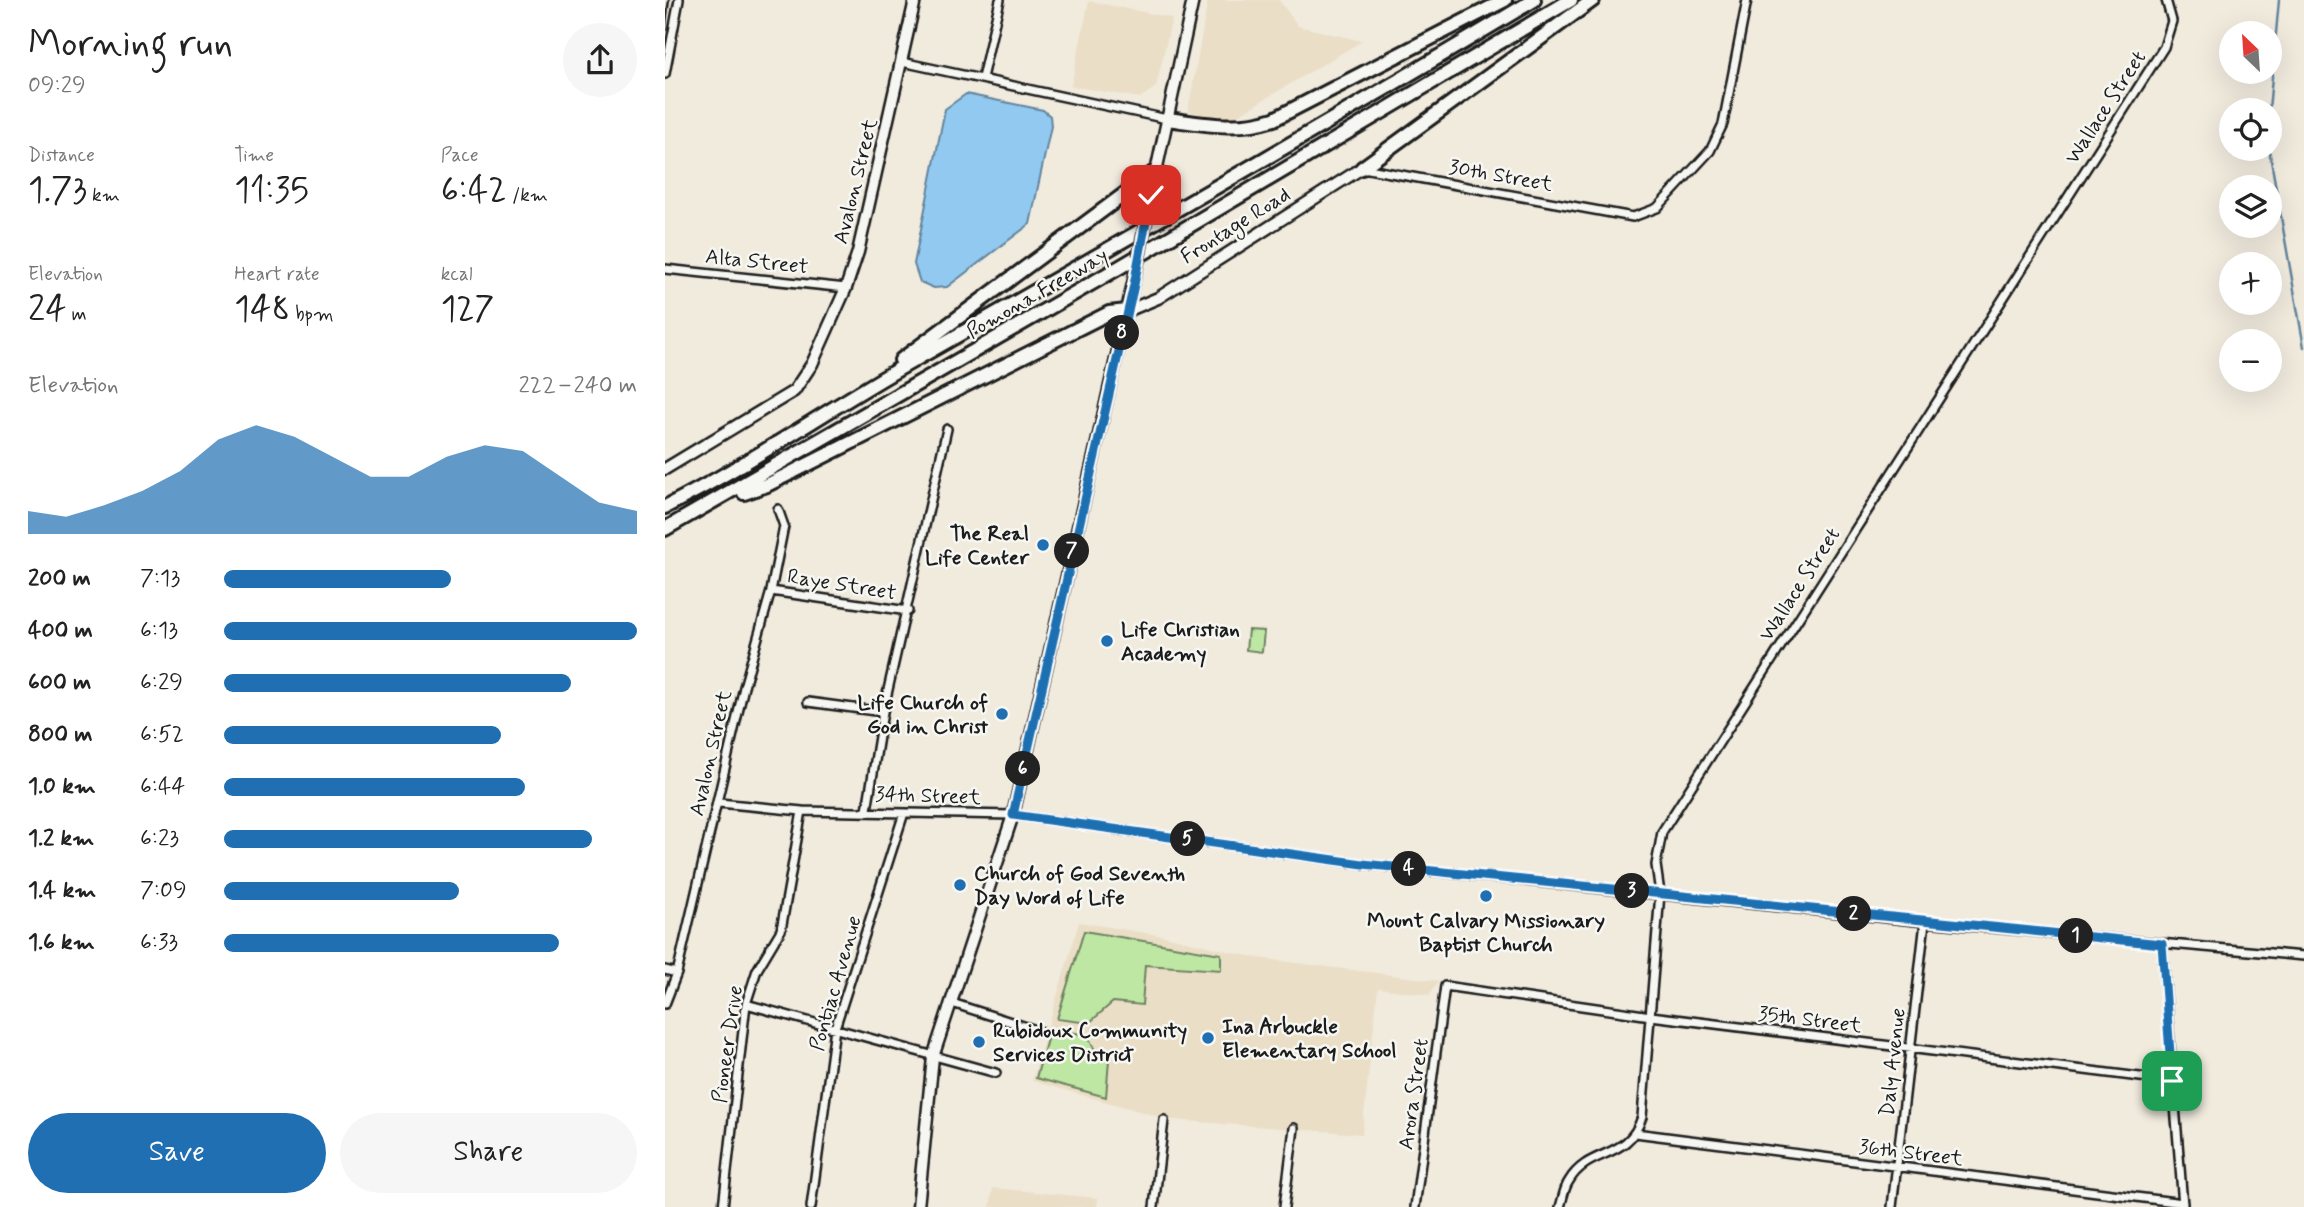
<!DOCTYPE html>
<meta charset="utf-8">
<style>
:root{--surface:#fff;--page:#f6f6f6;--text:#222;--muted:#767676;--accent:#1f6fb2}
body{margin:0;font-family:Mynerve,sans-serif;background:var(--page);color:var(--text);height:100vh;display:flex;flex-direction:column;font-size:26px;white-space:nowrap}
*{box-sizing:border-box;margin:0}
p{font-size:23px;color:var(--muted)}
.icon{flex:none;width:38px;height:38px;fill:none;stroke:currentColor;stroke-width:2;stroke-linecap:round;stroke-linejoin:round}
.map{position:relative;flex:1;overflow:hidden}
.side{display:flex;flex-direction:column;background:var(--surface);width:665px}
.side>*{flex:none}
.needle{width:46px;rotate:335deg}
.controls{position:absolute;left:1554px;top:21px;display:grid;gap:14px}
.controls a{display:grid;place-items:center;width:63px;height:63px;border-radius:50%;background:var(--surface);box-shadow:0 7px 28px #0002;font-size:35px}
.pin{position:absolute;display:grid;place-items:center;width:60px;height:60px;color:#fff;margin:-30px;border-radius:14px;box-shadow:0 4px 10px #0006}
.km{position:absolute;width:35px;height:35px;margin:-18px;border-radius:50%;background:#222;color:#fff;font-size:19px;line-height:35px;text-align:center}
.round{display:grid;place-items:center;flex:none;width:74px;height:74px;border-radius:37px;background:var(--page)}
.summary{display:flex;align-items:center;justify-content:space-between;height:119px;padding:0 28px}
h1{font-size:38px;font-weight:600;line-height:52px}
.stats{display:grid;grid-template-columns:repeat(3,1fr);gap:10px;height:119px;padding:7px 28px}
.stats div{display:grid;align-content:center}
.stats b{font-size:35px;font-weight:600}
.stats small{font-size:19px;font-weight:400}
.stats p{font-size:19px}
.chart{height:196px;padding:14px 28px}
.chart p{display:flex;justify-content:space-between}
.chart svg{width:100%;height:126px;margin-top:7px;fill:var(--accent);opacity:.7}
.action{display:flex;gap:14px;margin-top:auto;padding:14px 28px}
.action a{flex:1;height:80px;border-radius:42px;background:var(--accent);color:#fff;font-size:28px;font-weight:600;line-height:80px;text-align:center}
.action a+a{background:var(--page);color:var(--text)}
ul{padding:0 28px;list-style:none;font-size:23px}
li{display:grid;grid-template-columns:112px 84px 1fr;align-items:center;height:52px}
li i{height:18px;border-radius:9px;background:var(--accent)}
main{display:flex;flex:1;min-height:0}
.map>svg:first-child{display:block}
</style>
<main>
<section class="side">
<div class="summary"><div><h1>Morning run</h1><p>09:29</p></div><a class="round"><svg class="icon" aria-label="share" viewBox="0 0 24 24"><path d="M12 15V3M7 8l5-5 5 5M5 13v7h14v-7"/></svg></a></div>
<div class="stats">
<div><p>Distance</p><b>1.73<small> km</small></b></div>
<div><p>Time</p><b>11:35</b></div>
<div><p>Pace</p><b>6:42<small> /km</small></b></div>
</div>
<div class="stats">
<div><p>Elevation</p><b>24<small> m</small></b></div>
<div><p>Heart rate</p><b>148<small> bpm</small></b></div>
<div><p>kcal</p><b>127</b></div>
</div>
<div class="chart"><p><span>Elevation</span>222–240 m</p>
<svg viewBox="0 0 160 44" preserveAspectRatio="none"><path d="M0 44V36L10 38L20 34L30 29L40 22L50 11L60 6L70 10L80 17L90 24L100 24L110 17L120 13L130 15L140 24L150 33L160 36V44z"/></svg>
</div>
<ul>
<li><b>200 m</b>7:13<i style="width:55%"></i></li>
<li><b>400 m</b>6:13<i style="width:100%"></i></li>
<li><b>600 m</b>6:29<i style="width:84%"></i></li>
<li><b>800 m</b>6:52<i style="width:67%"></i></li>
<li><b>1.0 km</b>6:44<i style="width:73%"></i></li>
<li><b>1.2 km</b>6:23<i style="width:89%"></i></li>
<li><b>1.4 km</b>7:09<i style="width:57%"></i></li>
<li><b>1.6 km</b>6:33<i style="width:81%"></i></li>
</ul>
<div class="action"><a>Save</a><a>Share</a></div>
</section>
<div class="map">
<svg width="1639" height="1207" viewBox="0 0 1639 1207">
<rect width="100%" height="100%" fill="#f1ebde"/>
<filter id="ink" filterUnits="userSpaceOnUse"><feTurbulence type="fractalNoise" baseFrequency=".0143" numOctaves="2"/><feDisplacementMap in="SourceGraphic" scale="14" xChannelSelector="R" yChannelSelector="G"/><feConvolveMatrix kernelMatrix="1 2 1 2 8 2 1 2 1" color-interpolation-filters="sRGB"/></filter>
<g filter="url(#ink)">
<path fill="#eadec6" d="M543,0H614L633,26L697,41L563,121L523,111Z
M424,1L507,18L491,87L475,98L406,86Z
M414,922L499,936L593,958L774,981L764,995L713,988L697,1134L506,1120L367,1081Z
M328,1188L433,1198L432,1207H325Z"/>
<path fill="#bee7a3" stroke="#6d8260" stroke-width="2" d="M583,630L599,631L597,652L581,650Z
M419,931L556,954V970L480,965L477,1005L448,1002L424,1023L392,1019Z
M385,1029L422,1035L432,1054L444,1060L441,1097L371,1078Z"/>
<path fill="#92c9f1" stroke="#63849c" stroke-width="2" d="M301,94L378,110L385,116L386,126L365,224L282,287L269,288L255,282L249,264L280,109Z"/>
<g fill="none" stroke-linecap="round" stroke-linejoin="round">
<path stroke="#63849c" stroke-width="2.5" d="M1604,110L1614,0
M1604,149L1639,347"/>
<g stroke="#1c1c1c" stroke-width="12">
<path id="street" d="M237,62L502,119
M0,74L14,0
M317,78L335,0
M698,168L968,217L992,208L1045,151L1058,124L1082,0
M0,269L181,288
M106,591L243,611
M143,702L218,712
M54,803L137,811L348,815L697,864L1260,922L1639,956
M202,810L218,712L282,429
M1497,944L1518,1205
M0,970L12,973
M287,1003L377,1032
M0,1004L12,973L79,687L106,591L119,526L113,509
M81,1004L331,1073
M970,1133L1518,1203
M58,1207L81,1004L92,970L116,930L137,811
M146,1207L170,1028L239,813
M489,1207L499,1120
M619,1207L629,1128
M750,1207L780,986L986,1016L1507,1081
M895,1207C898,1198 899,1188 904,1181C924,1147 963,1161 977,1117L995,893L991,865L997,832L1499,47L1507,21L1501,0
M1227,1207L1260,922"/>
</g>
<g stroke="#1c1c1c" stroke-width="15">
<path id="secondary" d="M486,195L528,0
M462,311L493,298L697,168
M0,469L129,391L147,364L181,288L193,252L250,0
M253,1207L268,1057L348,815L474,257"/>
</g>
<g stroke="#1c1c1c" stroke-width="18">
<path id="highway" d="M502,119C540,124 572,131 609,119L840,0
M697,168L928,0
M236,360L492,170
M79,493L102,485L444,313L462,311
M0,507C85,464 163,409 246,362C455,243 663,124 869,0
M0,529L455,267L906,0"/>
</g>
<use href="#street" stroke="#f6f6f2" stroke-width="7"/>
<use href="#secondary" stroke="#f6f6f2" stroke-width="10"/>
<use href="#highway" stroke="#f6f6f2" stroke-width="12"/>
<path stroke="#1c1c1c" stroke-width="2.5" d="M0,31L4,0"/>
<g stroke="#1c1c1c" stroke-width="15" stroke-linecap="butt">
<path id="secondary-bridge" d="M474,257L486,195"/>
</g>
<use href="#secondary-bridge" stroke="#f6f6f2" stroke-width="10"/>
</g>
</g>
<g fill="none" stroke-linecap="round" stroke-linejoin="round" filter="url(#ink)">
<g stroke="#fff" stroke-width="14">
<path id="route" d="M486,195L469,285L348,815L698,864L1497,944L1507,1081"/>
</g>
<use href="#route" stroke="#1f6fb2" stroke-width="9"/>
</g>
<g fill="#1f6fb2" stroke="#f6f6f2" stroke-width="2.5">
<circle cx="378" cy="545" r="7"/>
<circle cx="442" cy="641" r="7"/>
<circle cx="337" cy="714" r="7"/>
<circle cx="295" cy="885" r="7"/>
<circle cx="821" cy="896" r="7"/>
<circle cx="543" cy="1038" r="7"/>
<circle cx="314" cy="1042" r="7"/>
</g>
<g text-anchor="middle" stroke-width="5" stroke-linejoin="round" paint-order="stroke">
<g font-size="21" fill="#1c1c1c" stroke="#f6f6f2">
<text transform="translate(1440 107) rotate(-57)" y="7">Wallace Street</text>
<text transform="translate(836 175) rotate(10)" y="7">30th Street</text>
<text transform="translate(190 181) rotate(-76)" y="7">Avalon Street</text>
<text transform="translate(570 225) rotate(-32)" y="7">Frontage Road</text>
<text transform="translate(92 261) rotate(6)" y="7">Alta Street</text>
<text transform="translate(372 293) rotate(-30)" y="7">Pomona Freeway</text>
<text transform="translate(177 584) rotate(9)" y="7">Raye Street</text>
<text transform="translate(1134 584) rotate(-57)" y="7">Wallace Street</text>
<text transform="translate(45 753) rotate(-77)" y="7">Avalon Street</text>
<text transform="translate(263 795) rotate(2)" y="7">34th Street</text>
<text transform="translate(170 983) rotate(-74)" y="7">Pontiac Avenue</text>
<text transform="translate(1145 1019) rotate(7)" y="7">35th Street</text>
<text transform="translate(62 1044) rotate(-82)" y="7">Pioneer Drive</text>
<text transform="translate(1227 1062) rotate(-84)" y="7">Daly Avenue</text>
<text transform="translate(748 1094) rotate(-82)" y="7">Arora Street</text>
<text transform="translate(1246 1152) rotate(7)" y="7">36th Street</text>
</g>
<g font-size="21" font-weight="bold" fill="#1c1c1c" stroke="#f6f6f2" text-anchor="start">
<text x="364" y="540" text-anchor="end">The Real<tspan x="364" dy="24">Life Center</tspan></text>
<text x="456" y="636">Life Christian<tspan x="456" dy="24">Academy</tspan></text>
<text x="323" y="709" text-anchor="end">Life Church of<tspan x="323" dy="24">God in Christ</tspan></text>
<text x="309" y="880">Church of God Seventh<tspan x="309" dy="24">Day Word of Life</tspan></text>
<text x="821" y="927" text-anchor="middle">Mount Calvary Missionary<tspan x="821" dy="24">Baptist Church</tspan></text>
<text x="557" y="1033">Ina Arbuckle<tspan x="557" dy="24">Elementary School</tspan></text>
<text x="328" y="1037">Rubidoux Community<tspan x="328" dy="24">Services District</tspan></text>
</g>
</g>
</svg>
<div class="controls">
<a><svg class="needle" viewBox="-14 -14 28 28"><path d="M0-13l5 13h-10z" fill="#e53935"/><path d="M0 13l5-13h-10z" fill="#767676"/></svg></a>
<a><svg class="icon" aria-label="locate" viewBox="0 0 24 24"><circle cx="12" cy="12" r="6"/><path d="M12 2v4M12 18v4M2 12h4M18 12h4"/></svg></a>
<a><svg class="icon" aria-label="layers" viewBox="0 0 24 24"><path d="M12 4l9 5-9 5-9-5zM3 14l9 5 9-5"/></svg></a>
<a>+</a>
<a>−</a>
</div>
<div class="pin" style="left:1507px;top:1081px;background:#1e9e55"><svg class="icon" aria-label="arrive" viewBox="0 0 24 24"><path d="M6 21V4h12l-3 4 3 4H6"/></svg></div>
<div class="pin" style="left:486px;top:195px;background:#d93025"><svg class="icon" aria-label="check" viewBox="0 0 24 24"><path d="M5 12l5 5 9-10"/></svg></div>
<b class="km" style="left:1411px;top:936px">1</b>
<b class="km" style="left:1189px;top:914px">2</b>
<b class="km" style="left:967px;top:891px">3</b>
<b class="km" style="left:744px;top:869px">4</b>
<b class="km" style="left:523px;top:839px">5</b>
<b class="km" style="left:358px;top:769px">6</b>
<b class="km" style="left:407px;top:551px">7</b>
<b class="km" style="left:457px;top:333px">8</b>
</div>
</main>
